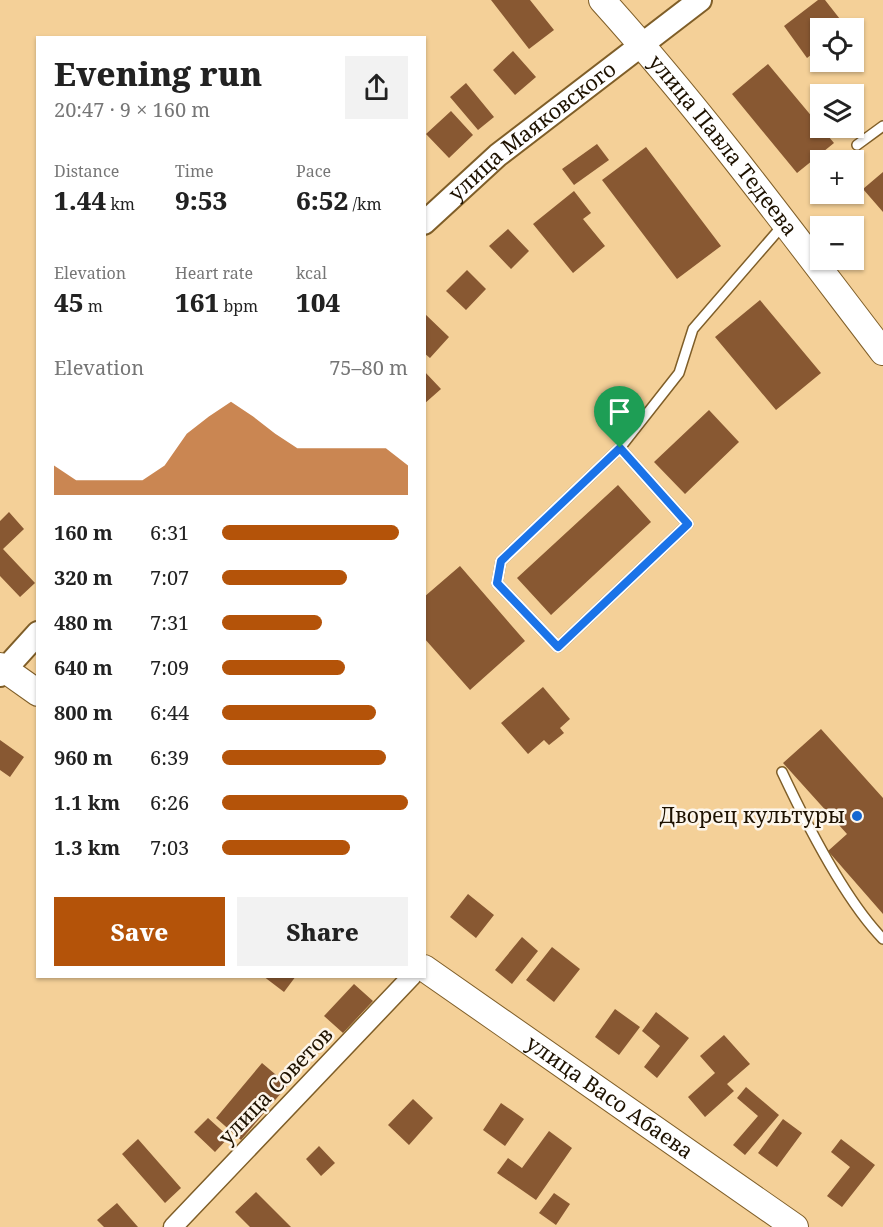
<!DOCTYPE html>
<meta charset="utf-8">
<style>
:root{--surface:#fff;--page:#f2f2f2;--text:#222;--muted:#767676;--accent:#b45309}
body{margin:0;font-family:"Noto Serif",serif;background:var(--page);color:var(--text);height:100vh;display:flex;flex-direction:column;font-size:22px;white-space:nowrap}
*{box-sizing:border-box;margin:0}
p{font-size:20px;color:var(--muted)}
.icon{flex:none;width:33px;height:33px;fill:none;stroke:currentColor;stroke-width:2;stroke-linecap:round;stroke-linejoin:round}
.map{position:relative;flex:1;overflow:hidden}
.drawer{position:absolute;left:36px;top:36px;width:390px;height:942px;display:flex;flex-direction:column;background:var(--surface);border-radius:0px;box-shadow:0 2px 4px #0004}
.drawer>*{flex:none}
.buttons{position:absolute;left:810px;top:18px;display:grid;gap:12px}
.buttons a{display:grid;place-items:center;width:54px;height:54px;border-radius:0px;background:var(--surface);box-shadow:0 2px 4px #0004;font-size:30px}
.pin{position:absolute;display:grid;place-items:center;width:51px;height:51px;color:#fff;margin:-62px -26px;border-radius:50% 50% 50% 0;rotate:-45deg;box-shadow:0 0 6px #0007}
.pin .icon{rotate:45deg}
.round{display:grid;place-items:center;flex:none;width:63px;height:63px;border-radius:0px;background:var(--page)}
.overview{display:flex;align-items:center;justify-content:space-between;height:102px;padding:0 18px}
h1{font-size:33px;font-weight:800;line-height:45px}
.metrics{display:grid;grid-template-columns:repeat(3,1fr);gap:9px;height:102px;padding:6px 18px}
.metrics div{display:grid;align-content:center}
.metrics b{font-size:26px;font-weight:800}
.metrics small{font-size:16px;font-weight:400}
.metrics p{font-size:16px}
.chart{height:168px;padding:12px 18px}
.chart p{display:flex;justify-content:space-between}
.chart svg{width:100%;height:108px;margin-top:6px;fill:var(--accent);opacity:.7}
.button{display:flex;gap:12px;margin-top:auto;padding:12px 18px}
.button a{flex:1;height:69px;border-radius:0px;background:var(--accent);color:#fff;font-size:24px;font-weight:800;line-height:69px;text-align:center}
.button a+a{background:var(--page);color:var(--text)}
ul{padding:0 18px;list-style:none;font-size:20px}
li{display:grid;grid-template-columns:96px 72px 1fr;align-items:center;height:45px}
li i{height:15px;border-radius:8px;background:var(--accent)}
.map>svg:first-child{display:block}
</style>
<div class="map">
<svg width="883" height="1227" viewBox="0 0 883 1227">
<rect width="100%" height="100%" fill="#f4d098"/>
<path fill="#885832" d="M491,0H530L554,30L529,49Z
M818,0H825L847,28H820V48L807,58L784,26Z
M513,51L536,77L515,95L493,70Z
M768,64L834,143L797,173L732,94Z
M466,83L494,117L478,130L450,97Z
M451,111L473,135L449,158L426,134Z
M597,144L609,160L574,185L562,169Z
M646,147L721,246L677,279L602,180Z
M883,172V212L863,189Z
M574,191L591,213L583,219L605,246L573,273L533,224Z
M508,229L529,251L511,269L489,246Z
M467,270L486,289L466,310L446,291Z
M760,300L821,373L776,410L715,337Z
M424,313L449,337L430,358L424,353Z
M424,371L441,389L424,404Z
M709,410L739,442L685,494L654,462Z
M618,485L651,522L551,615L517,578Z
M9,512L24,529L3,549L35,583L20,597L0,576V521Z
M460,566L525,641L470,690L424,638V597Z
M543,687L570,719L560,728L564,733L549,745L544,740L528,754L501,723Z
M821,729L883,798V914L828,851L847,834L783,763Z
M0,740L24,757L10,777L0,770Z
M468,894L494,915L476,938L450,917Z
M522,937L538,951L512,984L495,970Z
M552,947L580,969L554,1002L526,980Z
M263,976H296L284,992Z
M354,984L373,1001L343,1033L324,1016Z
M615,1009L640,1027L619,1055L595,1037Z
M656,1012L689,1038L657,1078L644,1067L660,1046L642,1031Z
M724,1035L750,1064L727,1084L734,1091L705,1117L688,1097L715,1073L700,1056Z
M262,1063L288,1085L241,1140L216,1118Z
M746,1087L779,1115L745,1155L733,1145L758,1116L737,1098Z
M413,1099L433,1118L409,1145L388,1125Z
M501,1103L524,1119L505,1146L483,1130Z
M208,1118L229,1137L215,1152L194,1132Z
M783,1119L802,1133L777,1167L758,1153Z
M549,1131L572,1148L536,1200L497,1173L508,1158L522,1168Z
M138,1139L181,1188L165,1203L122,1154Z
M841,1139L875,1165L842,1207L827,1196L850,1167L831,1152Z
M319,1146L335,1163L321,1176L306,1159Z
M256,1192L291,1227H250L235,1212Z
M554,1193L570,1204L556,1225L539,1213Z
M117,1203L138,1227H104L97,1220Z"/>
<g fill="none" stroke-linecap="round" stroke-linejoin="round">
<g stroke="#7f5e28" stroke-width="12">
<path id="service" d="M857,145L883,126
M620,448L688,524L558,647L497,583L501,561L620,448L679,373L693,329L783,225
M782,772C806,823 844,899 883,939"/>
</g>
<g stroke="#7f5e28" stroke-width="21">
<path id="minor" d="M173,1227L412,976"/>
</g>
<g stroke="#7f5e28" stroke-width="26">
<g id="tertiary">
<path id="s1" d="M424,223L498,155L700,0"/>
<path d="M0,675L38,633"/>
</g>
</g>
<g stroke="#7f5e28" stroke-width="28">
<g id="secondary">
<path id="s2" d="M602,0C703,112 792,233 883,352"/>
<path d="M0,666L38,693"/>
<path id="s3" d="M424,968L795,1227"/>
</g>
</g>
<use href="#service" stroke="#fff" stroke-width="9"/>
<use href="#minor" stroke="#fff" stroke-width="18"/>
<use href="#tertiary" stroke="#fff" stroke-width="22"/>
<use href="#secondary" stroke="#fff" stroke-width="26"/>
</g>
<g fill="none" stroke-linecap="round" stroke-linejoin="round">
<g stroke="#fff" stroke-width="12">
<path id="route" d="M620,448L688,524L558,647L497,583L501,561Z"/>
</g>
<use href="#route" stroke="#1a73e8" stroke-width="8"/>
</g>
<circle fill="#1567d1" stroke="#fdf6eb" stroke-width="2" cx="857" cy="816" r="6"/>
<g text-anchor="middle" stroke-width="5" stroke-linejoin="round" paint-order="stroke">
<g font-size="21" fill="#1e1200" stroke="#fdf6eb">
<text dy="7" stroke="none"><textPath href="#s1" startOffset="142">улица Маяковского</textPath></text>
<text dy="7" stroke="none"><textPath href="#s2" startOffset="189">улица Павла Тедеева</textPath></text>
<text transform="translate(276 1086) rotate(-46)" y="7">улица Советов</text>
<text dy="7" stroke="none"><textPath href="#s3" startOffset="226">улица Васо Абаева</textPath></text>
</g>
<g font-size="21" fill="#1e1200" stroke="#fdf6eb" text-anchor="end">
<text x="845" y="823">Дворец культуры</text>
</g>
</g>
</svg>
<div class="buttons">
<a><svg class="icon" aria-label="locate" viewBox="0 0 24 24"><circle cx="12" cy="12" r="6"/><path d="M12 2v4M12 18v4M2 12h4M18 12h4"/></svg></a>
<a><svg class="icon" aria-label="layers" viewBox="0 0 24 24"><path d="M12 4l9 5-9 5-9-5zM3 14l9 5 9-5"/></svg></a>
<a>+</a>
<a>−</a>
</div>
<div class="pin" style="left:620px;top:448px;background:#1e9e55"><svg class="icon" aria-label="arrive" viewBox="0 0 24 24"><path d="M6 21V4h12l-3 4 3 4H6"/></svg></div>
<section class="drawer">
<div class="overview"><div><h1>Evening run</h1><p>20:47 · 9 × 160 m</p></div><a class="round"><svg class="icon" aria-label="share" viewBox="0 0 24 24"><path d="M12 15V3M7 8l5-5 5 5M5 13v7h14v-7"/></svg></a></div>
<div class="metrics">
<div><p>Distance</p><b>1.44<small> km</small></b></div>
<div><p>Time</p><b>9:53</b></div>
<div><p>Pace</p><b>6:52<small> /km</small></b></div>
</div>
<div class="metrics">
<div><p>Elevation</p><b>45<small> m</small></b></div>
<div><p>Heart rate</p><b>161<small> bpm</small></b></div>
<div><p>kcal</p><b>104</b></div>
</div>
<div class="chart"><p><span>Elevation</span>75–80 m</p>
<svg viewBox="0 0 160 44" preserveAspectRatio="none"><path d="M0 44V32L10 38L20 38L30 38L40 38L50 32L60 19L70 12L80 6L90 12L100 19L110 25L120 25L130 25L140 25L150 25L160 32V44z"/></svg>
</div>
<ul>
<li><b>160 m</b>6:31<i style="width:95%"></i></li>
<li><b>320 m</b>7:07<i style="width:67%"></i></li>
<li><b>480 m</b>7:31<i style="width:54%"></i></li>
<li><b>640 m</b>7:09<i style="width:66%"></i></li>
<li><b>800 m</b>6:44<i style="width:83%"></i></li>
<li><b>960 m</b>6:39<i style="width:88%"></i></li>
<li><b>1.1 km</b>6:26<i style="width:100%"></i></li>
<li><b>1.3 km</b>7:03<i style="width:69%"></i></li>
</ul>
<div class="button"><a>Save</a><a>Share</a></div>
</section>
</div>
